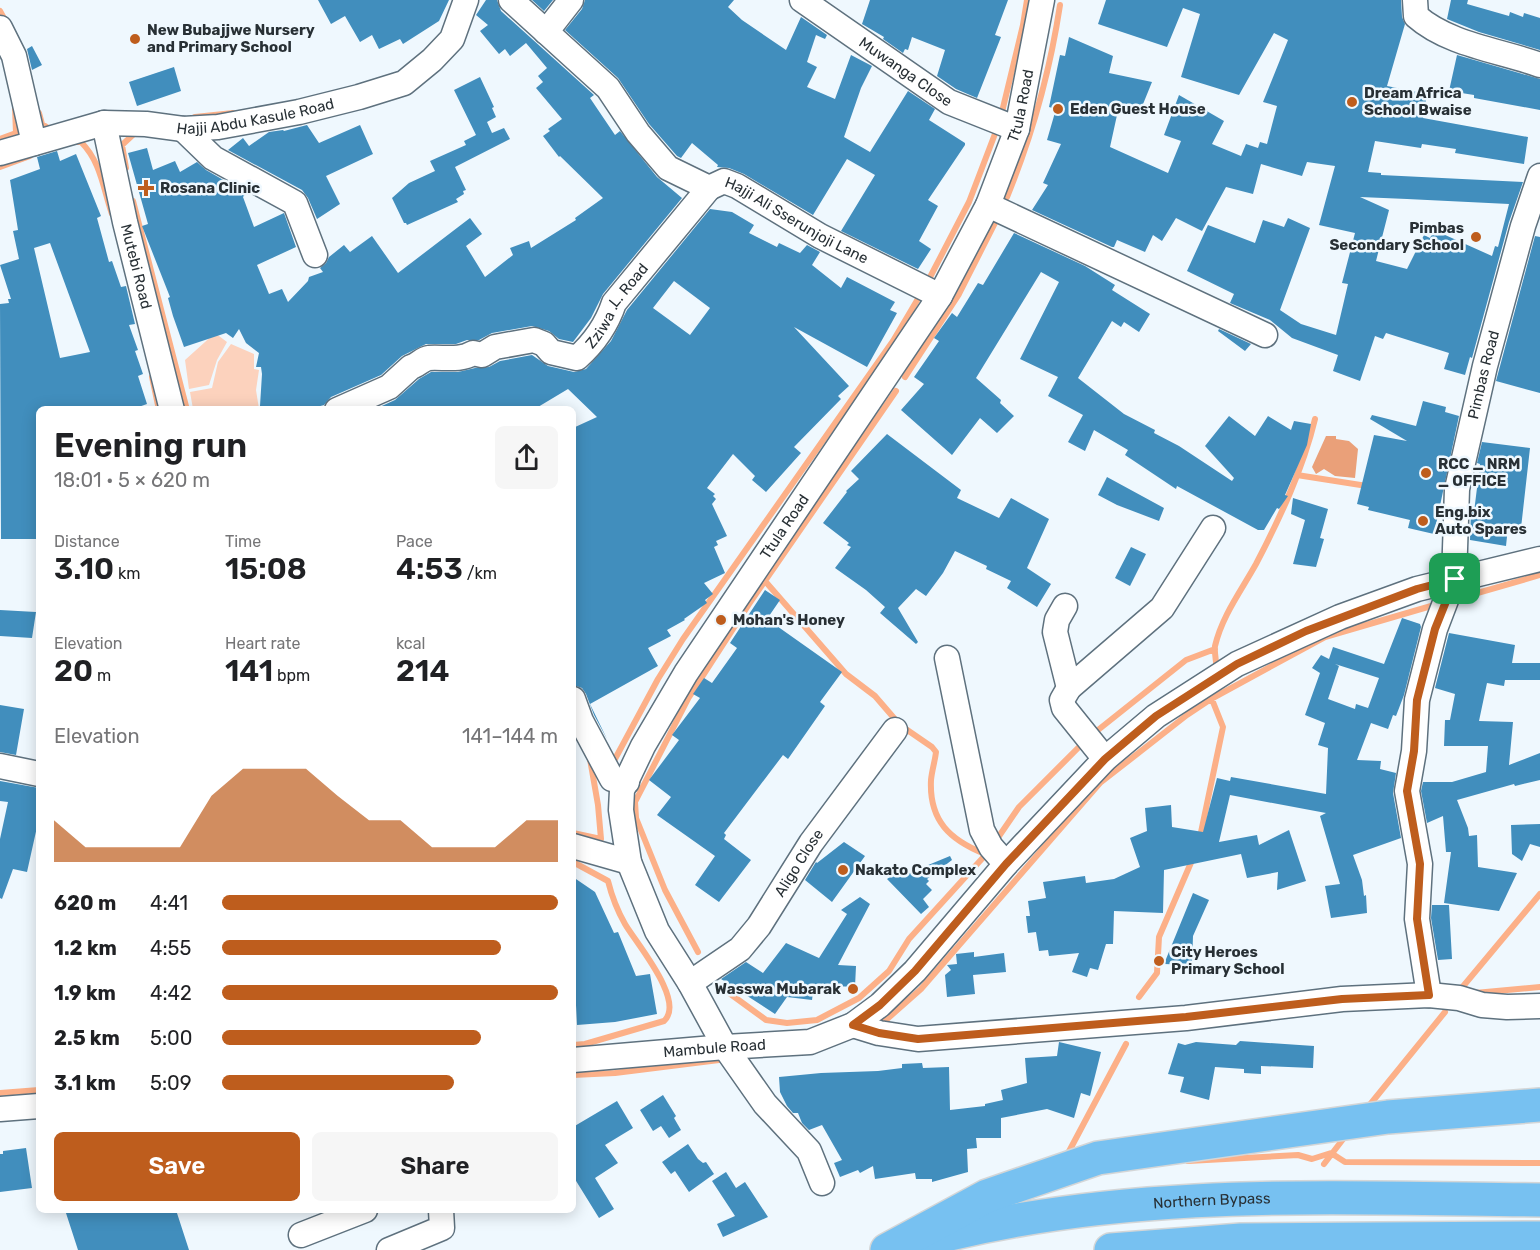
<!DOCTYPE html>
<meta charset="utf-8">
<style>
:root{--surface:#fff;--page:#f6f6f6;--text:#202124;--muted:#757577;--accent:#be5d1d}
body{margin:0;font-family:Rubik,sans-serif;background:var(--page);color:var(--text);height:100vh;display:flex;flex-direction:column;font-size:22px;white-space:nowrap}
*{box-sizing:border-box;margin:0}
p{font-size:20px;color:var(--muted)}
.icon{flex:none;width:33px;height:33px;fill:none;stroke:currentColor;stroke-width:2;stroke-linecap:round;stroke-linejoin:round}
.map{position:relative;flex:1;overflow:hidden}
.side{position:absolute;left:36px;top:406px;width:540px;height:807px;display:flex;flex-direction:column;background:var(--surface);border-radius:9px;box-shadow:0 3px 15px #0003}
.side>*{flex:none}
.pin{position:absolute;display:grid;place-items:center;width:51px;height:51px;color:#fff;margin:-26px;border-radius:12px;box-shadow:0 3px 9px #0006}
.round{display:grid;place-items:center;flex:none;width:63px;height:63px;border-radius:9px;background:var(--page)}
.head{display:flex;align-items:center;justify-content:space-between;height:102px;padding:0 18px}
h1{font-size:33px;font-weight:600;line-height:45px}
.figures{display:grid;grid-template-columns:repeat(3,1fr);gap:9px;height:102px;padding:6px 18px}
.figures div{display:grid;align-content:center}
.figures b{font-size:30px;font-weight:600}
.figures small{font-size:16px;font-weight:400}
.figures p{font-size:16px}
.chart{height:168px;padding:12px 18px}
.chart p{display:flex;justify-content:space-between}
.chart svg{width:100%;height:108px;margin-top:6px;fill:var(--accent);opacity:.7}
.cta{display:flex;gap:12px;margin-top:auto;padding:12px 18px}
.cta a{flex:1;height:69px;border-radius:9px;background:var(--accent);color:#fff;font-size:24px;font-weight:600;line-height:69px;text-align:center}
.cta a+a{background:var(--page);color:var(--text)}
ul{padding:0 18px;list-style:none;font-size:20px}
li{display:grid;grid-template-columns:96px 72px 1fr;align-items:center;height:45px}
li i{height:15px;border-radius:8px;background:var(--accent)}
.map>svg:first-child{display:block}
</style>
<div class="map">
<svg width="1540" height="1250" viewBox="0 0 1540 1250">
<rect width="100%" height="100%" fill="#eff8fe"/>
<path fill="#fcd2bd" d="M215,333L227,342L217,360L209,385L189,389L185,360Z
M231,344L254,354V369L259,370L256,390L259,409H269H193L190,392L212,388L218,362Z"/>
<path fill="#eaa079" d="M1326,436H1336V439L1349,441L1358,449L1355,478L1335,476L1324,469L1316,474L1312,467Z"/>
<g fill="none" stroke-linecap="round" stroke-linejoin="round">
<path stroke="#fcb088" stroke-width="6" d="M0,11L7,24
M39,113L42,124L51,130
M1001,116L1023,25L1027,0
M195,117L233,113
M0,139L16,133L15,108
M74,142H81C101,162 103,188 112,214
M0,167L30,156
M126,168L122,145L137,131
M1007,197C1032,136 1050,71 1060,5
M133,201L187,410
M927,283L969,202L998,126
M152,377L159,410
M905,377L959,294L998,217
M1297,475L1367,486
M765,581L846,674L875,696L900,725L932,747L936,752C935,761 932,770 931,780C929,821 950,840 985,854
M1453,600L1540,575
M1216,669C1217,661 1214,654 1215,646C1222,616 1241,591 1256,564C1280,518 1303,469 1315,419
M1093,734L1186,660L1215,649
M615,759L658,679L683,639L893,341L922,292
M573,833L601,839L598,805L590,759
M1200,837L1223,727L1211,697
M995,842L1019,807L1085,741
M573,862L608,881C612,897 617,910 625,924C636,943 686,1001 664,1021L585,1044L573,1045
M698,952L665,890L636,818L635,802L689,697L749,604L896,391
M718,985L766,1020L787,1023L817,1020L859,998L889,971L909,939L989,851
M1460,990L1540,894
M1475,993L1540,987
M1139,997L1157,973L1159,937L1193,858
M877,1023L886,1020L921,989L1100,783L1187,715L1211,699L1325,637L1438,604
M573,1075L615,1073L719,1060
M0,1093L39,1090
M1368,1107L1445,1012
M1066,1157L1126,1044
M1188,1161L1298,1155L1312,1159L1331,1153L1345,1162L1540,1163
M1324,1164L1347,1134"/>
</g>
<path fill="#418ebd" fill-rule="evenodd" d="M318,0H449L439,21L403,44L400,39L379,49L372,35L360,42L345,16L331,24Z
M486,0H497L501,11L594,95L590,98L615,135L620,131L657,177L682,198L603,294L591,318L573,342L559,339L549,331L532,326L492,333L479,340H467L456,344H426L402,356L381,375L331,397L324,405L306,410H271V406H260L262,374L261,367H256L259,353L246,343L239,329L233,338L226,333L184,347L173,316L168,298L170,297L142,226L148,224L128,153L147,148L153,170L175,161L180,172L197,162L206,170L246,193L243,197L254,227L284,213L296,247L257,265L269,294L282,289L288,302L308,281L309,277L323,272L320,268L326,263L329,257L344,245L350,252L372,236L398,273L470,218L482,234L466,246L485,277L513,255L510,248L529,241L531,248L576,220L575,218L603,198L560,156L559,157L543,136L550,131L548,129L562,119L536,88L543,82L538,76L547,68L526,43L510,56L505,49L499,54L480,31L488,25L476,15Z
M532,0H553L544,11Z
M585,0H734L728,7L742,20L786,50L801,17L827,35L825,39L816,35L807,62L817,67L807,87L835,99L851,55L872,66L861,88L844,137L870,152L908,91L935,109L929,120L965,143V145L928,200L938,206L919,241L931,249L918,269L841,231L875,175L847,159L813,215L744,174L729,168L717,167L718,165L692,143L681,158L677,156L649,124L618,78L565,30L582,9Z
M870,0H1008L995,35L1001,37L977,98L956,89L937,76L945,50L912,37L908,50L905,49L903,53L883,39L884,37L862,24Z
M1106,0H1401L1402,17L1405,24L1387,86L1427,94L1423,118L1528,137L1524,164L1455,153L1456,149L1422,144L1421,148L1375,141L1368,172L1381,173V175L1523,182L1509,222L1472,358L1470,357L1465,375L1444,369L1449,353L1386,333L1383,339L1375,336L1360,381L1333,371L1338,355L1292,338L1270,320L1230,303L1234,294L1187,271L1208,225L1255,243L1263,220L1284,227L1288,218L1310,228L1280,310L1301,324L1336,335L1348,284L1342,283L1355,233L1319,225L1335,166L1307,162L1302,176L1261,164L1253,194L1226,187L1202,231L1176,218L1162,241L1153,235L1145,252L1117,240L1114,247H1112L1032,210L1048,185L1043,183L1061,144L1047,140L1056,109L1049,107L1060,55L1065,56L1069,37L1113,56L1109,73L1152,82L1139,114L1119,106L1110,147L1168,173L1181,141L1164,135L1179,95L1224,121L1212,144L1241,156L1246,144L1258,148L1260,142L1267,144L1277,106L1263,102L1288,40L1274,33L1239,95L1181,77L1200,14L1183,8L1167,47L1098,24ZM1360,197L1407,199L1509,204L1498,247L1495,246L1492,256L1434,230L1430,238L1424,235L1407,269L1376,261L1389,210Z
M1451,0H1468L1467,4L1509,16L1510,12L1523,17L1524,13L1540,18V50L1479,32L1447,19Z
M32,46L42,65L32,70L27,49Z
M1457,55L1540,79V110L1474,98V95L1449,91Z
M174,67L181,91L137,106L129,82Z
M480,77L494,107L492,108L496,117L487,122L492,133L504,128L510,139L455,167L466,190L463,191L464,194L456,199L458,202L407,225L406,223H404L392,198L409,183L435,171L430,161L466,145L464,141L476,135L454,90Z
M307,125L319,143L360,125L373,154L326,176L340,204L317,219L308,198L302,190L228,150L243,138L249,146L269,132L283,130L284,131Z
M57,151L60,161L76,154L101,216L97,218L109,262L112,261L121,287L126,286L135,324L129,325L138,350L135,351L143,374L138,376L147,404L130,410H39V539H1L0,304L9,303L8,299H11L0,265L19,259L13,231L18,230L10,180L40,169L37,157ZM50,243L90,352L60,358L34,248Z
M710,209L732,212L754,225L749,233L777,247L779,243L800,253L807,245L820,252L812,265L841,288L847,277L895,302L890,310L897,313L867,367L794,327L849,386L838,396L841,399L794,447L801,453L766,492L752,480L755,476L733,454L707,488L715,494L713,496L716,499L712,504L727,536L716,541L718,545L714,547L725,573L704,583L713,594L705,600L707,603L684,619L685,620L667,630L671,636L648,648L658,666L590,704L607,739L594,715L586,694L582,688L573,685V428L597,417L568,389L533,410H373L395,400L419,379L431,372H458L475,368L489,367L500,361L532,355L548,366L574,372L586,369L611,341L627,310ZM674,281L710,308L690,335L653,308Z
M1014,233L1085,266L1115,285L1112,290L1150,314L1139,332L1124,322L1121,327L1112,321L1078,378L1124,414L1155,430L1154,433L1179,446L1232,481L1234,478L1205,446L1229,416L1255,436L1268,416L1291,430L1294,421L1311,424L1307,445L1285,495L1288,496L1279,509L1277,508L1264,530H1258L1177,486L1176,489L1125,455L1128,450L1094,430L1085,451L1068,442L1083,415L1048,396L1058,377L1020,359L1059,282L1041,272L976,378L1001,400L1000,403L1014,416L997,433L980,418L952,455L901,410L924,384L914,377L939,341L934,338L952,313L957,317L978,283L983,285Z
M1535,236L1540,237V393L1496,381Z
M1219,329L1251,344L1245,351L1218,331Z
M1423,401L1446,407L1445,412L1459,416L1434,534L1408,528L1410,520L1368,510L1369,507L1357,504L1374,435L1407,441L1370,419L1372,415L1416,426Z
M887,434L961,490L957,498L999,518L1011,498L1049,519L1027,568L1051,584L1037,607L1007,588L1011,581L986,569L987,566L955,551L943,573L926,596L916,589L898,608L918,642L916,644L880,613L885,607L866,590L835,568L851,547L847,545L849,543L823,523L847,492L846,491L859,479L851,471Z
M1482,442L1530,448L1521,528L1508,527L1506,546L1470,540L1471,511L1474,512L1480,464L1477,463Z
M1107,477L1164,508L1159,521L1117,505L1098,495Z
M1293,498L1328,509L1320,538L1324,539L1316,567L1293,564L1305,520L1291,514Z
M1131,547L1146,554L1130,586L1115,578Z
M765,590L780,600L767,619L842,672L820,702L825,706L788,759L783,755L724,833L726,835L724,839L751,860L719,902L695,885L715,856L657,815L671,797L649,780L679,740L672,735L700,698L693,694L704,678L712,683L737,648L730,643Z
M0,610L36,612L32,638L0,636Z
M1402,618L1420,624L1421,627L1404,695L1396,716L1393,715L1388,729L1371,723L1357,760L1381,761L1380,769L1396,773L1393,793L1401,838L1353,855L1362,880L1364,896L1366,895L1367,913L1331,918L1325,886L1340,884L1320,816L1326,813L1230,795L1219,842L1257,835L1259,845L1289,830L1306,881L1277,890L1278,872L1247,878L1241,854L1164,870L1163,913L1114,911L1113,944H1106L1098,970L1090,968L1087,977L1072,972L1079,953L1049,956L1048,950L1039,951L1036,932L1028,933L1026,916H1030L1028,901L1046,898L1043,882L1085,876L1086,883L1114,879L1140,867L1130,838L1147,831L1145,808L1171,805L1172,827L1203,832L1217,778L1230,781L1231,777L1326,794L1328,748L1318,745L1325,723L1305,715L1320,673L1312,668L1321,655L1329,659L1333,647L1384,664ZM1335,664L1379,678L1368,708L1356,704L1355,709L1328,699L1339,666Z
M1449,633L1515,645L1512,663H1540V680H1505L1504,686L1487,683L1479,721L1513,722L1509,765L1540,753V780L1515,786L1514,784L1457,800L1468,828L1469,836L1477,835L1478,867L1517,873L1499,911L1444,903L1451,852H1446L1443,816L1427,823L1421,791L1423,782H1452L1486,772L1488,746H1444L1445,720H1450L1455,694L1435,688Z
M0,705L24,709L16,755L0,752Z
M0,781L39,788V818L27,872L13,869L2,899L0,898V839L8,802L0,801Z
M1540,824V847L1530,844L1522,861L1512,854L1511,825Z
M844,842L865,856L832,902L805,880L816,862L817,863Z
M950,856L952,860L927,879L929,881L926,884L932,890L923,899L929,907L921,914L887,879L900,870L904,875Z
M573,877L595,892L614,933L618,932L636,976L650,974L657,1014L615,1022L577,1025L575,985L573,982Z
M1193,893L1209,900L1193,936L1192,965L1164,964Z
M860,897L870,904L838,965L856,966L855,987L814,985L812,1000L787,997L775,1014L721,979L746,962L763,973L786,943L819,958L847,914L841,910Z
M1432,905H1449L1452,959L1438,960L1431,918Z
M974,952V957L1004,953L1006,972L973,975L975,994L947,997L945,975L951,970L947,965L957,964L956,954Z
M1240,1041L1314,1046L1313,1068L1261,1066V1074L1244,1073V1069L1215,1067L1209,1100L1180,1092L1184,1077L1168,1074L1178,1043L1185,1045L1196,1042L1236,1045Z
M1059,1042L1101,1052L1090,1096L1081,1093L1074,1118L1047,1109L1001,1118V1138H976L977,1148L967,1149L968,1172L932,1182V1179H916L915,1173L875,1179L873,1166L860,1173L858,1170L840,1177L834,1163L842,1160L822,1125L809,1130L802,1123L798,1113H793L787,1106L780,1092L779,1077L821,1073L878,1071L902,1068V1064L922,1063L923,1068L949,1067L950,1110L985,1106V1104L1003,1100L1001,1090L1027,1083L1025,1058L1057,1056Z
M663,1095L676,1116L674,1118L681,1130L669,1138L661,1126L653,1131L640,1110Z
M617,1101L633,1128L605,1145L618,1163L595,1178L614,1209L599,1218L573,1176V1127Z
M688,1144L698,1159L703,1163L706,1162L714,1174L689,1192L675,1171L671,1174L662,1162Z
M26,1148L32,1188L0,1192V1154H3V1151Z
M726,1172L736,1188L745,1182L768,1217L723,1237L717,1224L735,1216L712,1181Z
M65,1210H176L189,1250H78Z"/>
<g fill="none" stroke-linecap="round" stroke-linejoin="round">
<g stroke="#5e717e" stroke-width="27">
<g id="minor">
<path id="s1" d="M511,0L608,88L638,133L668,168L709,188L724,181L737,186L820,236L940,296"/>
<path id="s2" d="M802,0L949,102L1017,129"/>
<path d="M1415,0L1416,16C1449,45 1499,50 1540,65"/>
<path d="M0,28L14,56L34,143"/>
<path d="M546,32L571,0"/>
<path id="s3" d="M104,123L125,222L172,410"/>
<path d="M183,129L213,158L295,203L315,255"/>
<path id="s4" d="M0,153L104,123L146,124L183,129L218,127L299,112L359,97L404,83L432,60L452,39L466,0"/>
<path d="M988,205L1265,335"/>
<path id="s5" d="M337,410L389,387L411,367C418,365 422,359 429,358C444,357 460,361 473,353L482,355L495,347L534,340L544,344L551,352L577,358C594,343 607,324 614,303L709,188"/>
<path d="M1065,606L1057,620L1055,632L1069,688"/>
<path d="M947,658L982,830L991,847L1006,864"/>
<path d="M573,699L581,721L612,779L627,782"/>
<path d="M1105,759L1064,708L1062,700L1069,688L1162,608L1213,528"/>
<path d="M0,766L39,774"/>
<path d="M573,846L629,862"/>
<path id="s6" d="M690,983L740,949L759,926L811,843L895,730"/>
<path id="s7" d="M1429,995L1417,919L1420,864L1407,791L1414,751L1417,700L1435,629L1454,579L1457,489L1485,366L1523,226L1540,176"/>
<path d="M853,1025L879,1033L918,1039L1186,1018L1342,999L1429,995L1459,998L1482,1005L1507,1007L1540,1006"/>
<path id="s8" d="M573,1060L725,1047L810,1042L853,1025L880,1005L915,971L1006,864L1105,759L1156,716L1237,664L1340,617L1417,589L1540,559"/>
<path d="M0,1109L39,1106"/>
<path id="s9" d="M822,1183L809,1151L765,1104L725,1047L690,983L657,931L629,862L621,810L622,790L643,746L686,673L940,296L988,205L1017,129L1042,0"/>
<path d="M301,1235L365,1210"/>
<path d="M389,1250L442,1228L441,1210"/>
</g>
</g>
<g stroke="#d4d6d7" stroke-width="36">
<g id="highway">
<path id="s10" d="M930,1239C1128,1187 1337,1198 1540,1200"/>
<path d="M887,1250L987,1196L1098,1158L1388,1117L1540,1105"/>
<path d="M1111,1250L1241,1240L1540,1238"/>
</g>
</g>
<use href="#minor" stroke="#fff" stroke-width="24"/>
<use href="#highway" stroke="#77c1f1" stroke-width="33"/>
</g>
<g fill="none" stroke-linecap="round" stroke-linejoin="round">
<g stroke="#fff" stroke-width="12">
<path id="route" d="M1455,579L1435,629L1417,700L1414,751L1407,791L1420,864L1417,919L1429,995L1342,999L1186,1017L918,1039L879,1033L853,1025L880,1005L915,971L1006,864L1105,759L1156,716L1237,664L1306,631L1417,589Z"/>
</g>
<use href="#route" stroke="#be5d1d" stroke-width="8"/>
</g>
<g fill="#be5d1d" stroke="#eff8fe" stroke-width="2">
<circle cx="135" cy="39" r="6"/>
<circle cx="1352" cy="102" r="6"/>
<circle cx="1058" cy="109" r="6"/>
<path d="M143 179h6v6h6v6h-6v6h-6v-6h-6v-6h6z"/>
<circle cx="1476" cy="237" r="6"/>
<circle cx="1426" cy="473" r="6"/>
<circle cx="1423" cy="521" r="6"/>
<circle cx="721" cy="620" r="6"/>
<circle cx="843" cy="870" r="6"/>
<circle cx="1159" cy="961" r="6"/>
<circle cx="853" cy="989" r="6"/>
</g>
<g text-anchor="middle" stroke-width="5" stroke-linejoin="round" paint-order="stroke">
<g font-size="15" font-weight="bold" fill="#283035" stroke="#eff8fe" text-anchor="start">
<text x="147" y="35">New Bubajjwe Nursery<tspan x="147" dy="17">and Primary School</tspan></text>
<text x="1364" y="98">Dream Africa<tspan x="1364" dy="17">School Bwaise</tspan></text>
<text x="1070" y="114">Eden Guest House</text>
<text x="160" y="193">Rosana Clinic</text>
<text x="1464" y="233" text-anchor="end">Pimbas<tspan x="1464" dy="17">Secondary School</tspan></text>
<text x="1438" y="469">RCC _ NRM<tspan x="1438" dy="17">_ OFFICE</tspan></text>
<text x="1435" y="517">Eng.bix<tspan x="1435" dy="17">Auto Spares</tspan></text>
<text x="733" y="625">Mohan's Honey</text>
<text x="855" y="875">Nakato Complex</text>
<text x="1171" y="957">City Heroes<tspan x="1171" dy="17">Primary School</tspan></text>
<text x="841" y="994" text-anchor="end">Wasswa Mubarak</text>
</g>
<g font-size="15" fill="#283035" stroke="#eff8fe">
<text dy="5" stroke="none"><textPath href="#s2" startOffset="126">Muwanga Close</textPath></text>
<text dy="5" stroke="none"><textPath href="#s9" startOffset="1246">Ttula Road</textPath></text>
<text dy="5" stroke="none"><textPath href="#s4" startOffset="261">Hajji Abdu Kasule Road</textPath></text>
<text dy="5" stroke="none"><textPath href="#s1" startOffset="376">Hajji Ali Sserunjoji Lane</textPath></text>
<text dy="5" stroke="none"><textPath href="#s3" startOffset="147">Mutebi Road</textPath></text>
<text dy="5" stroke="none"><textPath href="#s5" startOffset="330">Zziwa .L. Road</textPath></text>
<text dy="5" stroke="none"><textPath href="#s7" startOffset="632">Pimbas Road</textPath></text>
<text dy="5" stroke="none"><textPath href="#s9" startOffset="760">Ttula Road</textPath></text>
<text dy="5" stroke="none"><textPath href="#s6" startOffset="165">Aligo Close</textPath></text>
<text dy="5" stroke="none"><textPath href="#s8" startOffset="142">Mambule Road</textPath></text>
<text dy="5" stroke="none"><textPath href="#s10" startOffset="285">Northern Bypass</textPath></text>
</g>
</g>
</svg>
<div class="pin" style="left:1455px;top:579px;background:#1e9e55"><svg class="icon" aria-label="arrive" viewBox="0 0 24 24"><path d="M6 21V4h12l-3 4 3 4H6"/></svg></div>
<section class="side">
<div class="head"><div><h1>Evening run</h1><p>18:01 · 5 × 620 m</p></div><a class="round"><svg class="icon" aria-label="share" viewBox="0 0 24 24"><path d="M12 15V3M7 8l5-5 5 5M5 13v7h14v-7"/></svg></a></div>
<div class="figures">
<div><p>Distance</p><b>3.10<small> km</small></b></div>
<div><p>Time</p><b>15:08</b></div>
<div><p>Pace</p><b>4:53<small> /km</small></b></div>
</div>
<div class="figures">
<div><p>Elevation</p><b>20<small> m</small></b></div>
<div><p>Heart rate</p><b>141<small> bpm</small></b></div>
<div><p>kcal</p><b>214</b></div>
</div>
<div class="chart"><p><span>Elevation</span>141–144 m</p>
<svg viewBox="0 0 160 44" preserveAspectRatio="none"><path d="M0 44V27L10 38L20 38L30 38L40 38L50 17L60 6L70 6L80 6L90 17L100 27L110 27L120 38L130 38L140 38L150 27L160 27V44z"/></svg>
</div>
<ul>
<li><b>620 m</b>4:41<i style="width:100%"></i></li>
<li><b>1.2 km</b>4:55<i style="width:83%"></i></li>
<li><b>1.9 km</b>4:42<i style="width:100%"></i></li>
<li><b>2.5 km</b>5:00<i style="width:77%"></i></li>
<li><b>3.1 km</b>5:09<i style="width:69%"></i></li>
</ul>
<div class="cta"><a>Save</a><a>Share</a></div>
</section>
</div>
